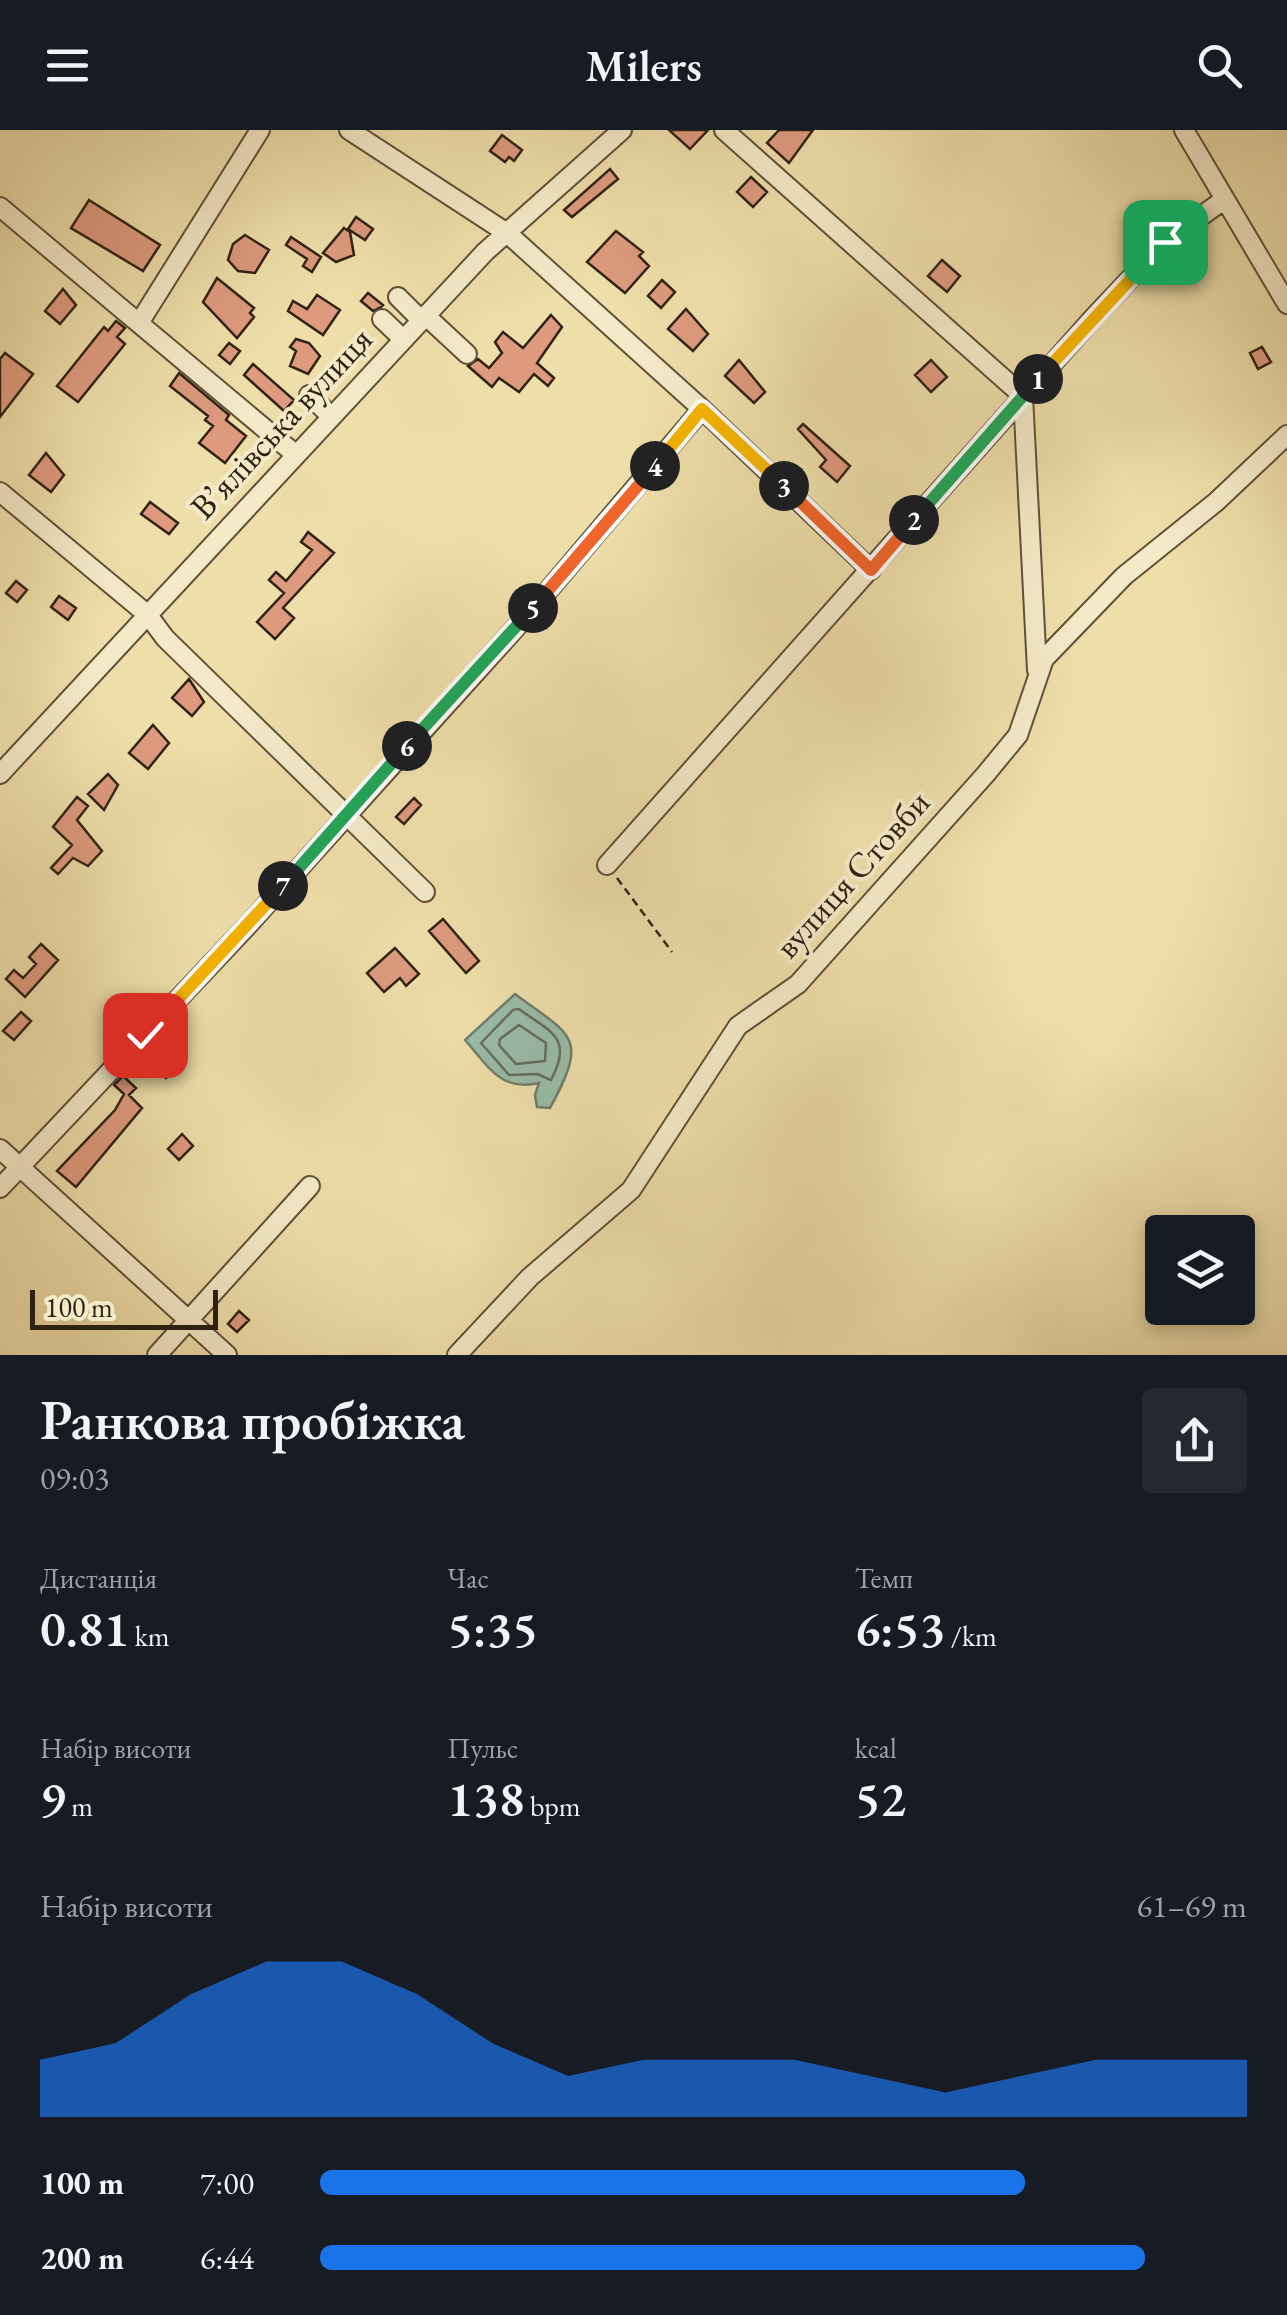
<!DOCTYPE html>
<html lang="uk">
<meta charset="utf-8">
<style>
:root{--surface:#171b24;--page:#242831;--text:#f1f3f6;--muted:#9ea1a6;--accent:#1a73e8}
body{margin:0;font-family:"EB Garamond",serif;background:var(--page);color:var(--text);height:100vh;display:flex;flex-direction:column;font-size:38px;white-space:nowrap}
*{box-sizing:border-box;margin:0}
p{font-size:32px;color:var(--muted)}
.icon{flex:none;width:55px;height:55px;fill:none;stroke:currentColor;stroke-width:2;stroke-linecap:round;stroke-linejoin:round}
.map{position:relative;height:1225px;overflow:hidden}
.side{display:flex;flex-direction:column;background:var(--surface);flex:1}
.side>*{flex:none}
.fabs{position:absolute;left:1145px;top:1085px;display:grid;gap:20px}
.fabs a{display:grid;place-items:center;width:110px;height:110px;border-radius:10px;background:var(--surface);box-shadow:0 5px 15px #0003;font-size:50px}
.scale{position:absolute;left:30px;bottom:25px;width:188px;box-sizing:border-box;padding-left:10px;border:5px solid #302211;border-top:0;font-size:28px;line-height:35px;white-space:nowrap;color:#302211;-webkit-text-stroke:8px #f4eac8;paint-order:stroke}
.pin{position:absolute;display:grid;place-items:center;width:85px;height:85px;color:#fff;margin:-42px;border-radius:20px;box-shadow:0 5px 15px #0006}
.km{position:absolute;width:50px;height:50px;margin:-25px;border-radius:50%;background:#222;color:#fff;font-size:28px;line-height:50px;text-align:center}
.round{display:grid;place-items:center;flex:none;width:105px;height:105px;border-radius:10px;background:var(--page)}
.overview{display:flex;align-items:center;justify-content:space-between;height:170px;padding:0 40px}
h1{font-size:55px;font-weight:600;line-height:75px}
.stats{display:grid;grid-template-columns:repeat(3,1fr);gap:15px;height:170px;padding:10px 40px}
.stats div{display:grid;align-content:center}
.stats b{font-size:50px;font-weight:600}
.stats small{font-size:28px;font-weight:400}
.stats p{font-size:28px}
.chart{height:280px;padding:20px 40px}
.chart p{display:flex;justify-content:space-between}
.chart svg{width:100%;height:180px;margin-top:10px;fill:var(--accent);opacity:.7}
ul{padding:0 40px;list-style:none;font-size:32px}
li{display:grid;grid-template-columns:160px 120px 1fr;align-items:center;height:75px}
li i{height:25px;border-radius:12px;background:var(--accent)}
header{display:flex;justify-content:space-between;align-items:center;height:130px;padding:0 40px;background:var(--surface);font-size:45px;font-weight:600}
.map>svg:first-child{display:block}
</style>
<header><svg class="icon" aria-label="menu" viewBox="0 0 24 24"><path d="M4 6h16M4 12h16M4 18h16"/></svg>Milers<svg class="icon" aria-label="search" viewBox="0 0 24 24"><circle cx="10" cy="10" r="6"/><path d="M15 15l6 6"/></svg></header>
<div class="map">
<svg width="1287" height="1225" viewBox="0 0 1287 1225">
<rect width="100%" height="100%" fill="#eedeaa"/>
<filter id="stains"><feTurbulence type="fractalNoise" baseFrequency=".002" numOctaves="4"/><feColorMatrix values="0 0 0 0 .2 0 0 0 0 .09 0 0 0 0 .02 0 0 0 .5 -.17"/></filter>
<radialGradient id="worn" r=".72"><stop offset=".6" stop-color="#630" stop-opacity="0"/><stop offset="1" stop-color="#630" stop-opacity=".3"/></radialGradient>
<path fill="#99bca9" stroke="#6f7e6c" stroke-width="2.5" d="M515,864C571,906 590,905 550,978L537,977L535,965L539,953C501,962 489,937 465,910Z"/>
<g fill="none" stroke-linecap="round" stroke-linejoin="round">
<path stroke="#646f5d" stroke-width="2.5" d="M519,879C550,902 574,907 551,950L537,944L509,945L481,913L513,880Z
M519,895L546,913L545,931L516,934L499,915L500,909Z"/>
</g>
<path fill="#dd9a7e" stroke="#302211" stroke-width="2.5" d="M669,0H708L690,19Z
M779,0H813L789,33L767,13Z
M502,5L522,20L514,31L509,27L505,32L490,21Z
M610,39L618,49L572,87L564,80Z
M751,47L767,62L753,77L737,62Z
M89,70L160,115L143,141L71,98Z
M356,87L373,99L365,110L348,99Z
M344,98L350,102L354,125L336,132L323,123Z
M616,101L643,122L639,126L649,136L625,163L587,132Z
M245,105L269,120L255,143L238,141L228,130L233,114Z
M291,107L321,127L312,142L303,136L307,129L286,115Z
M942,130L960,146L947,162L928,146Z
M217,148L254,178L250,183L254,187L237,208L203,172Z
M662,150L675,162L661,178L648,166Z
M63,159L76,175L60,194L45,181Z
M368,163L383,175L381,177L373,181L361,171Z
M317,165L340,180L323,205L288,181L293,171L307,179Z
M686,179L708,204L693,221L668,199Z
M551,185L562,197L537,233L554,248L548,256L534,244L519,262L499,248L492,257L468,236L478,229L489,238L502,223L495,212L503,202L523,218Z
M116,191L125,198L117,207L125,214L78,272L57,256L104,197L108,201Z
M296,209L309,213L320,226L308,244L290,236L296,221L290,217Z
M229,213L240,221L230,234L219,225Z
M1262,217L1271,232L1258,239L1250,223Z
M5,223L33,244L0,287V229Z
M739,230L765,262L754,273L725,246Z
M931,230L947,247L931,262L915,245Z
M253,234L294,270L284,281L244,245Z
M179,243L229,285L226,290L246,306L225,333L199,313L213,296L205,290L208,286L170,256Z
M803,294L850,336L837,352L820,337L826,330L798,299Z
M46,323L64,345L51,362L29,345Z
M150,372L178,393L169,404L141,384Z
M308,402L334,423L283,478L294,488L275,509L257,492L284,463L269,450L276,442L286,451L312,420L301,412Z
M16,451L27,460L17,472L6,463Z
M59,466L76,478L68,490L51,477Z
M189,549L204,572L192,586L172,568Z
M153,595L169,613L148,639L129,623Z
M108,644L118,655L104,680L88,664Z
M77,667L88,676L77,690L102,721L88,736L73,728L58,744L51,738L72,715L53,697Z
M414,668L421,675L404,694L396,687Z
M443,789L479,831L466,843L429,801Z
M41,814L58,830L25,867L6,849L14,840L23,848L36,834L29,827Z
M395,818L419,844L406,856L400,848L384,862L367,843Z
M21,882L31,891L14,910L3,901Z
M159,919L177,935L166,948L148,931Z
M123,946L136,958L129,965L142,978L76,1057L57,1041L115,980L124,964L114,955Z
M182,1004L193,1016L179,1030L168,1019Z
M239,1181L249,1190L237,1202L228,1194Z"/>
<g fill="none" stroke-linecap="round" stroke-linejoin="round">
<g stroke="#605137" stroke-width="22">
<path id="minor" d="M349,0L507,103L702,279L871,440
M724,0L1023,266L1037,540
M1184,0L1287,174
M0,77L295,324
M398,167L421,190
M425,185L467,224
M382,189L403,209
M141,190L260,0
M309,265L331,286
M0,362L148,485L165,508L425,762
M0,644L485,122L622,0
M607,735L1094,187L1165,112L1225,69
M0,1019L227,1225
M0,1058L250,793L530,482L702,279
M157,1225L310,1056
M457,1225L530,1147L631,1060L738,896L798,854L985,645L1018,605L1044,529L1124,446L1216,372L1287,305"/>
</g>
<path stroke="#302211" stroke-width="2.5" stroke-dasharray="8 5" stroke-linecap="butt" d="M617,748L672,822"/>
<use href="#minor" stroke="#f4eac8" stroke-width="18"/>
</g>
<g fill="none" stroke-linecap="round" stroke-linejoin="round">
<g stroke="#fff" stroke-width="20">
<path id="split-1" d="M1038,249L1165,112"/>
</g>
<g stroke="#fff" stroke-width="20">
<path id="split-2" d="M914,390L1038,249"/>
</g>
<g stroke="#fff" stroke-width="20">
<path id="split-3" d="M784,356L871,440L914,390"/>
</g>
<g stroke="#fff" stroke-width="20">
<path id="split-4" d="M655,336L702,279L784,356"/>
</g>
<g stroke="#fff" stroke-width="20">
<path id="split-5" d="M533,478L655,336"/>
</g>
<g stroke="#fff" stroke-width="20">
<path id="split-6" d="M407,616L533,478"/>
</g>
<g stroke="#fff" stroke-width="20">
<path id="split-7" d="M283,756L407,616"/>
</g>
<g stroke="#fff" stroke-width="20">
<path id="split-8" d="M145,905L283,756"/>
</g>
<use href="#split-1" stroke="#f5b400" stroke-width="12"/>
<use href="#split-2" stroke="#22a559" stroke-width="12"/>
<use href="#split-3" stroke="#f0652b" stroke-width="12"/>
<use href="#split-4" stroke="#f5b400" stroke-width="12"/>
<use href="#split-5" stroke="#f0652b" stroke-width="12"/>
<use href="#split-6" stroke="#22a559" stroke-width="12"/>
<use href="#split-7" stroke="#22a559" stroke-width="12"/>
<use href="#split-8" stroke="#f5b400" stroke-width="12"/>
</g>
<g text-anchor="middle" stroke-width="8" stroke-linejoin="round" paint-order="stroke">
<g font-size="35" fill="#302211" stroke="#f4eac8">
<text transform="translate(281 293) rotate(-47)" y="12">В’ялівська вулиця</text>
<text transform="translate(852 744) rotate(-48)" y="12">вулиця Стовби</text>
</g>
</g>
<rect width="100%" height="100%" filter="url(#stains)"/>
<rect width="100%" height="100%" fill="url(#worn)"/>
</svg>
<div class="fabs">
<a><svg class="icon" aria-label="layers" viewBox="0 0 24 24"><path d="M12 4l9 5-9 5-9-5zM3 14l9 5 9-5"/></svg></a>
</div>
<div class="scale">100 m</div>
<div class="pin" style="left:1165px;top:112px;background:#1e9e55"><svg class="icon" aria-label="arrive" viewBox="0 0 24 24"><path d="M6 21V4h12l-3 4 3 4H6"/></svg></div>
<div class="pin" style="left:145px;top:905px;background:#d93025"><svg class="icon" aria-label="check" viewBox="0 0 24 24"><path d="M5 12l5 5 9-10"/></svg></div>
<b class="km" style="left:1038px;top:249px">1</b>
<b class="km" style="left:914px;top:390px">2</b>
<b class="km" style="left:784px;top:356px">3</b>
<b class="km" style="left:655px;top:336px">4</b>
<b class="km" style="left:533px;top:478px">5</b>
<b class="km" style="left:407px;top:616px">6</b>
<b class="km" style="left:283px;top:756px">7</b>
</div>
<section class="side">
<div class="overview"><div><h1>Ранкова пробіжка</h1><p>09:03</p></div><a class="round"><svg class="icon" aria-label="share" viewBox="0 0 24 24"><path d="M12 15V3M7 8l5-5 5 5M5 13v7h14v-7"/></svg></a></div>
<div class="stats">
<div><p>Дистанція</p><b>0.81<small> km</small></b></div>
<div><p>Час</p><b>5:35</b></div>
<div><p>Темп</p><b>6:53<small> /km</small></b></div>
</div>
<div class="stats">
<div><p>Набір висоти</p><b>9<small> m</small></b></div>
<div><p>Пульс</p><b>138<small> bpm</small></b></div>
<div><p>kcal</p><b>52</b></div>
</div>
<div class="chart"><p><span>Набір висоти</span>61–69 m</p>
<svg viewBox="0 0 160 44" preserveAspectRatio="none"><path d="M0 44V30L10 26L20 14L30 6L40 6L50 14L60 26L70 34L80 30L90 30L100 30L110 34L120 38L130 34L140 30L150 30L160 30V44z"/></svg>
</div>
<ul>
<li><b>100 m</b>7:00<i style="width:76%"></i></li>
<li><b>200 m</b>6:44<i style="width:89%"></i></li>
</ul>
</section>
